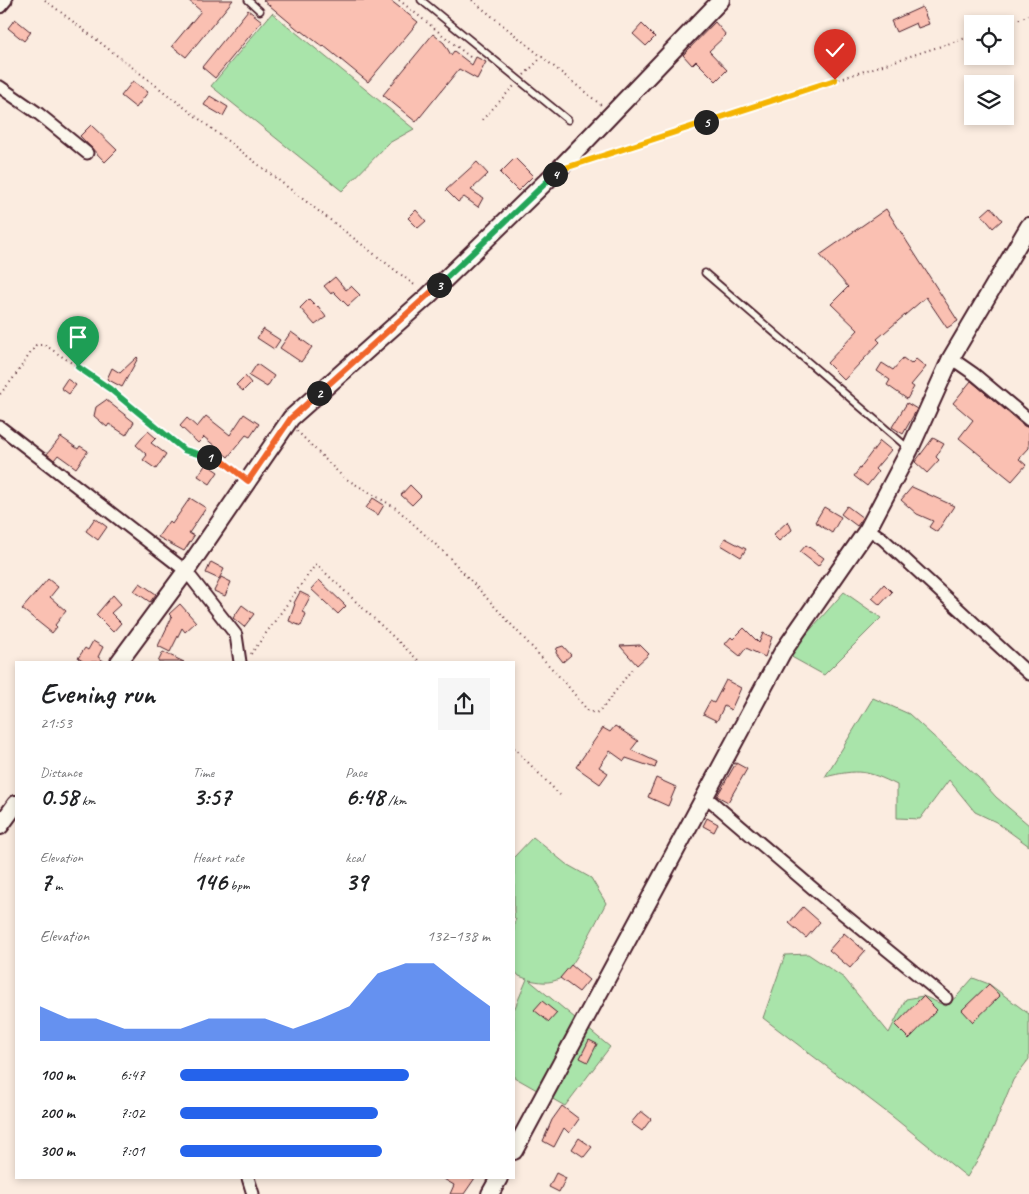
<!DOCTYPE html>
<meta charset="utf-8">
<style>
:root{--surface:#fff;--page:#f6f6f6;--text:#202124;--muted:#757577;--accent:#2563eb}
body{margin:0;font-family:Caveat,sans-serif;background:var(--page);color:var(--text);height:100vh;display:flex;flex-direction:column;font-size:19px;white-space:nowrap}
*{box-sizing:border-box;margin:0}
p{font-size:16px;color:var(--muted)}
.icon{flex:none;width:28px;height:28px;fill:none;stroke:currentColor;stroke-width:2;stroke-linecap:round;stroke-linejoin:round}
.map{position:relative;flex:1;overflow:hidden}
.side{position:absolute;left:15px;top:661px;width:500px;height:518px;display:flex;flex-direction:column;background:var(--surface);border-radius:0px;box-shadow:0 2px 8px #0003}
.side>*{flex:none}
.controls{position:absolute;left:964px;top:15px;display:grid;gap:10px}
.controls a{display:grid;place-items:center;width:50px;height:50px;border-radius:0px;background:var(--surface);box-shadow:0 2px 8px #0003;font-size:25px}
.pin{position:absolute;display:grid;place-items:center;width:42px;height:42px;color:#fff;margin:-51px -21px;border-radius:50% 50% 50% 0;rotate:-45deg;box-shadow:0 0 5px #0007}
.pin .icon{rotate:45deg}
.km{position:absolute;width:25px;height:25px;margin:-12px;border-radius:50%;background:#222;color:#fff;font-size:14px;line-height:25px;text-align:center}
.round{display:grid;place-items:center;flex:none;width:52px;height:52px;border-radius:0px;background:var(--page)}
.headline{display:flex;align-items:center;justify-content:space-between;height:85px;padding:0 25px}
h1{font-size:28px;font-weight:800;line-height:38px}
.stats{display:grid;grid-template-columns:repeat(3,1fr);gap:8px;height:85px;padding:5px 25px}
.stats div{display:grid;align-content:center}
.stats b{font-size:25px;font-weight:800}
.stats small{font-size:14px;font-weight:400}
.stats p{font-size:14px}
.chart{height:140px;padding:10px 25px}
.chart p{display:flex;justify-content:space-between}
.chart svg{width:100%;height:90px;margin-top:5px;fill:var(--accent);opacity:.7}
ul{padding:0 25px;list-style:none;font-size:16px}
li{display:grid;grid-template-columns:80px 60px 1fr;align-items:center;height:38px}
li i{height:12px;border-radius:6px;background:var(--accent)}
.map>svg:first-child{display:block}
</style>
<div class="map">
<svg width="1029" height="1194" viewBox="0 0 1029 1194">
<rect width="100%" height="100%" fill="#fbece0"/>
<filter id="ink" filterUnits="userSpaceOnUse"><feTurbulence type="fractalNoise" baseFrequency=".02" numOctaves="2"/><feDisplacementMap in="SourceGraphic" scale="10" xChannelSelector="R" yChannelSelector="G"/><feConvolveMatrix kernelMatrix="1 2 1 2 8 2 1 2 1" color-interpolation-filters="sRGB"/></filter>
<g filter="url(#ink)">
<path fill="#a9e4aa" stroke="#7a826a" d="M272,13L414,129L389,143L342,191L211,86Z
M844,592L881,618L824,675L788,655Z
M873,698L909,714L979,778L996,797L1029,825V846L996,822L975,812L949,780L920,819L897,818V785C867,770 858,769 825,777Z
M533,837L566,864L591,878L606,903C598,918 572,972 559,979C548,984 540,982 529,980L610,1047L565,1106L514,1077V1010L527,979L519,976L514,970V923L516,919L514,917V857Z
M808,954L844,978L889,1033L906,999L923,996L946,1006L958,995L973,978L989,984L1029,1014V1059L1013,1080L986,1146L967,1177L893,1117L763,1018L785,955Z"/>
<path fill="#fac0b2" stroke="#4a1f2b" d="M188,0H233L186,57L172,46L201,11Z
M263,0H390L418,22L368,82L324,46L323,47L302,31L301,32Z
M922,7L929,24L918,28L916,23L896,32L891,21Z
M248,10L262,21L215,78L202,67Z
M15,19L31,32L24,41L8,28Z
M715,22L726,35L709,51L727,70L716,81L696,61L692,65L683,55Z
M642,24L655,37L646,46L633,34Z
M433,34L444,43L451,55L454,51L472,65L476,57L486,62L477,79L459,69L416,122L383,95Z
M133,81L148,92L136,108L121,96Z
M210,96L228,107L223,116L204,105Z
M91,125L117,150L105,162L80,136Z
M515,158L533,176L518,191L500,173Z
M477,162L488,174L471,190L483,198L478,207L464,197L458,202L446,190Z
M991,207L1002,220L993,228L982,215Z
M886,209L958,321L947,328L926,297L877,339L880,342L844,380L827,363L858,330L831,304L848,287L820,255Z
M416,210L426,221L418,228L408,218Z
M335,277L346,290L351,286L360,295L348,306L333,291L331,294L324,286Z
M309,299L317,307L318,306L326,317L315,325L300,308Z
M263,329L280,340L274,349L257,338Z
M291,332L312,347L301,362L280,348Z
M137,357L138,358L122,387L107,379L112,368L120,373Z
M903,358L911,364L916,359L926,367L911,385L914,387L907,399L887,385L890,380L877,371L882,363L893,370Z
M257,364L274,376L267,387L249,376Z
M245,376L251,383L243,391L236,385Z
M67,379L76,385L69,394L61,388Z
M971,381L1024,426L1029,428V448L1019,459L1026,465L1012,481L959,438L973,420L953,403Z
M106,400L134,422L126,435L109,424L107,427L94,416L96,407Z
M907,403L917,409L903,434L892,427Z
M244,414L259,424L250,437L246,435L228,457L204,437L198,443L180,426L187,418L197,427L206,416L230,435Z
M148,431L156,438L151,443L166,454L156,469L143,460L147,455L136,445Z
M61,437L78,449L80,446L88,451L76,468L58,455L54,460L47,454Z
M933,438L944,444L936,457L939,460L927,473L915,462Z
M880,441L891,450L875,469L878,472L867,486L854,476Z
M206,464L218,472L210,484L198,476Z
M410,485L421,496L412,505L401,495Z
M912,487L954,506L937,532L929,527L933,521L917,514L901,500Z
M190,498L206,508L189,533L194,536L184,551L158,537L169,521L172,524Z
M373,498L384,505L378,515L366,508Z
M847,506L863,518L857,526L841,514Z
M824,507L841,517L832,533L815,522Z
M95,518L107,527L98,540L86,531Z
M788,521L792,530L779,541L773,535Z
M725,538L746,549L741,557L721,545Z
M806,545L824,558L818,566L800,552Z
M211,562L224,569L219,579L206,573Z
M221,577L231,582L225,596L214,591Z
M48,579L58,587L50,597L66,611L55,625L57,627L52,633L22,609Z
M319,580L346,606L338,614L311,589Z
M140,583L156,594L150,602L134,591Z
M884,584L892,592L880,605L872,598Z
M300,592L310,597L302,612L306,614L301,626L289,621L295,604L294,603Z
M113,595L121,604L111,613L121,623L113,632L96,615Z
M180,604L196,622L185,632L182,628L170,652L158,646L172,617L169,614Z
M242,605L254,614L244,627L233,618Z
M744,628L759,643L763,633L772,637L765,657L746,648L740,656L725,644L731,637L733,639Z
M93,641L103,647L98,657L105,662H84L78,658L85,648L88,650Z
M640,645L649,654L637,665L620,646Z
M563,646L571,655L563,662L556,653L557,648Z
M163,652L184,662H158Z
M726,680L741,688L731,710L724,706L717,721L703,714L710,701L714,703Z
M615,726L638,741L631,750L657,762L655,768L626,758L624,761L610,751L599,767L608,773L600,784L576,767L603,728L610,732Z
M736,763L747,769L728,802L717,796Z
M656,778L676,787L668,806L648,797Z
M707,818L718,824L714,832L703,826Z
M803,907L820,922L806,938L789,923Z
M844,933L865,951L850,968L829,950Z
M571,965L589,980L579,992L560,978Z
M989,984L1000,996L973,1022L962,1010Z
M923,996L937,1010L909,1039L895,1025Z
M542,1001L557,1013L549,1022L534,1010Z
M589,1040L597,1044L588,1062L580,1058Z
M562,1106L579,1119L569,1133L564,1128L554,1147L543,1141L552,1120Z
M641,1111L651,1119L642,1131L631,1123Z
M579,1138L592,1147L584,1157L572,1149Z
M556,1173L566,1178L559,1192L549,1187Z
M442,1178H475L464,1194H450L454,1185Z"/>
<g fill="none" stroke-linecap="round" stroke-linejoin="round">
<g stroke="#4a1f2b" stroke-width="9">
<path id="lane" d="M248,0L260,11
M421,0L568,120
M705,273L908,448"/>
</g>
<g stroke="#4a1f2b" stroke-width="15">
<path id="street" d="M0,7L6,0
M0,87L39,114L87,153
M951,358L974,374L1029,420
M0,427L186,571L236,635L240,662
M868,529L883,539L1029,674
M705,796L830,903L946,998
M248,1178L253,1194"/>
</g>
<g stroke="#4a1f2b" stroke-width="20">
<path id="secondary" d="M119,662L186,571L291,418L428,296L559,169L721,0
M0,826L16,804
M514,1151L782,653L868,529L910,449L951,358L1029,226
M490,1194L499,1178"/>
</g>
<path stroke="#4a1f2b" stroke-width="2" stroke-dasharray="1 4" stroke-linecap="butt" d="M45,0L417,287
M399,0L470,57
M472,0L601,105
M1005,25L1029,15
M524,75L542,57
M482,120L514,86
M587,161L972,36
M0,394L12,380L36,345H45L110,389L184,450L224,462L238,474
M297,431L343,477L396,508L447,555L567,685L588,711L596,713L602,709L632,669
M251,654L316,564L420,662
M514,748L560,795"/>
<use href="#lane" stroke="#fbf7ec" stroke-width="5.5"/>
<use href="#street" stroke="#fbf7ec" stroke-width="11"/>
<use href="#secondary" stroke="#fbf7ec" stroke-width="16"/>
</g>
</g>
<g fill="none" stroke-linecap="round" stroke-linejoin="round" filter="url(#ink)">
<g stroke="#fff" stroke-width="10">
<path id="split-1" d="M78,367L110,389L184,450L209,457"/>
</g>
<g stroke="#fff" stroke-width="10">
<path id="split-2" d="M209,457L224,462L248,481L291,418L319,393"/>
</g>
<g stroke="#fff" stroke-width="10">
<path id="split-3" d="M319,393L439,285"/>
</g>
<g stroke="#fff" stroke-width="10">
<path id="split-4" d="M439,285L555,174"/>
</g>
<g stroke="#fff" stroke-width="10">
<path id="split-5" d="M555,174L559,170L706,122"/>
</g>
<g stroke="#fff" stroke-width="10">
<path id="split-6" d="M706,122L835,80"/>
</g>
<use href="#split-1" stroke="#22a559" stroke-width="6"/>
<use href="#split-2" stroke="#f0652b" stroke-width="6"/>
<use href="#split-3" stroke="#f0652b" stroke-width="6"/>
<use href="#split-4" stroke="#22a559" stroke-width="6"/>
<use href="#split-5" stroke="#f5b400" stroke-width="6"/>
<use href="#split-6" stroke="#f5b400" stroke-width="6"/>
</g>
</svg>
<div class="controls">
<a><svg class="icon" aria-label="locate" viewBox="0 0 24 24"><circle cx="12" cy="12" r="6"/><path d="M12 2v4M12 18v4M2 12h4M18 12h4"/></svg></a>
<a><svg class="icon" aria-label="layers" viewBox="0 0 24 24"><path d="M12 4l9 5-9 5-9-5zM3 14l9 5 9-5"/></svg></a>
</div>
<div class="pin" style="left:78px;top:367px;background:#1e9e55"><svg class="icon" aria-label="arrive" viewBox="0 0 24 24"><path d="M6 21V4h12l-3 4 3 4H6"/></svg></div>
<div class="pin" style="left:835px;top:80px;background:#d93025"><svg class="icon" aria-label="check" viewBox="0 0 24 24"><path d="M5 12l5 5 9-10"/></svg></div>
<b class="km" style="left:209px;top:457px">1</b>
<b class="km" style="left:319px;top:393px">2</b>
<b class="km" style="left:439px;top:285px">3</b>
<b class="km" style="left:555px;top:174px">4</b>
<b class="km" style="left:706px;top:122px">5</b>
<section class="side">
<div class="headline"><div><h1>Evening run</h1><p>21:53</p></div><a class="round"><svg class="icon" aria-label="share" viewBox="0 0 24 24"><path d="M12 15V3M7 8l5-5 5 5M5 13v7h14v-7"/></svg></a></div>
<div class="stats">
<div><p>Distance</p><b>0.58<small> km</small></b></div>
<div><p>Time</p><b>3:57</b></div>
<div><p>Pace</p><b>6:48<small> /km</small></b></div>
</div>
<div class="stats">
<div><p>Elevation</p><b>7<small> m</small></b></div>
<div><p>Heart rate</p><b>146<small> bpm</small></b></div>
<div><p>kcal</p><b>39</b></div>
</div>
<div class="chart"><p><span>Elevation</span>132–138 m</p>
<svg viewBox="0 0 160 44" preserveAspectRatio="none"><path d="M0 44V27L10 33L20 33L30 38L40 38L50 38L60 33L70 33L80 33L90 38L100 33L110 27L120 11L130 6L140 6L150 17L160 27V44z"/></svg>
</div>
<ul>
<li><b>100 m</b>6:47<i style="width:74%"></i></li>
<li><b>200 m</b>7:02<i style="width:64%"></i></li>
<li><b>300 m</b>7:01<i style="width:65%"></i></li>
</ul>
</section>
</div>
